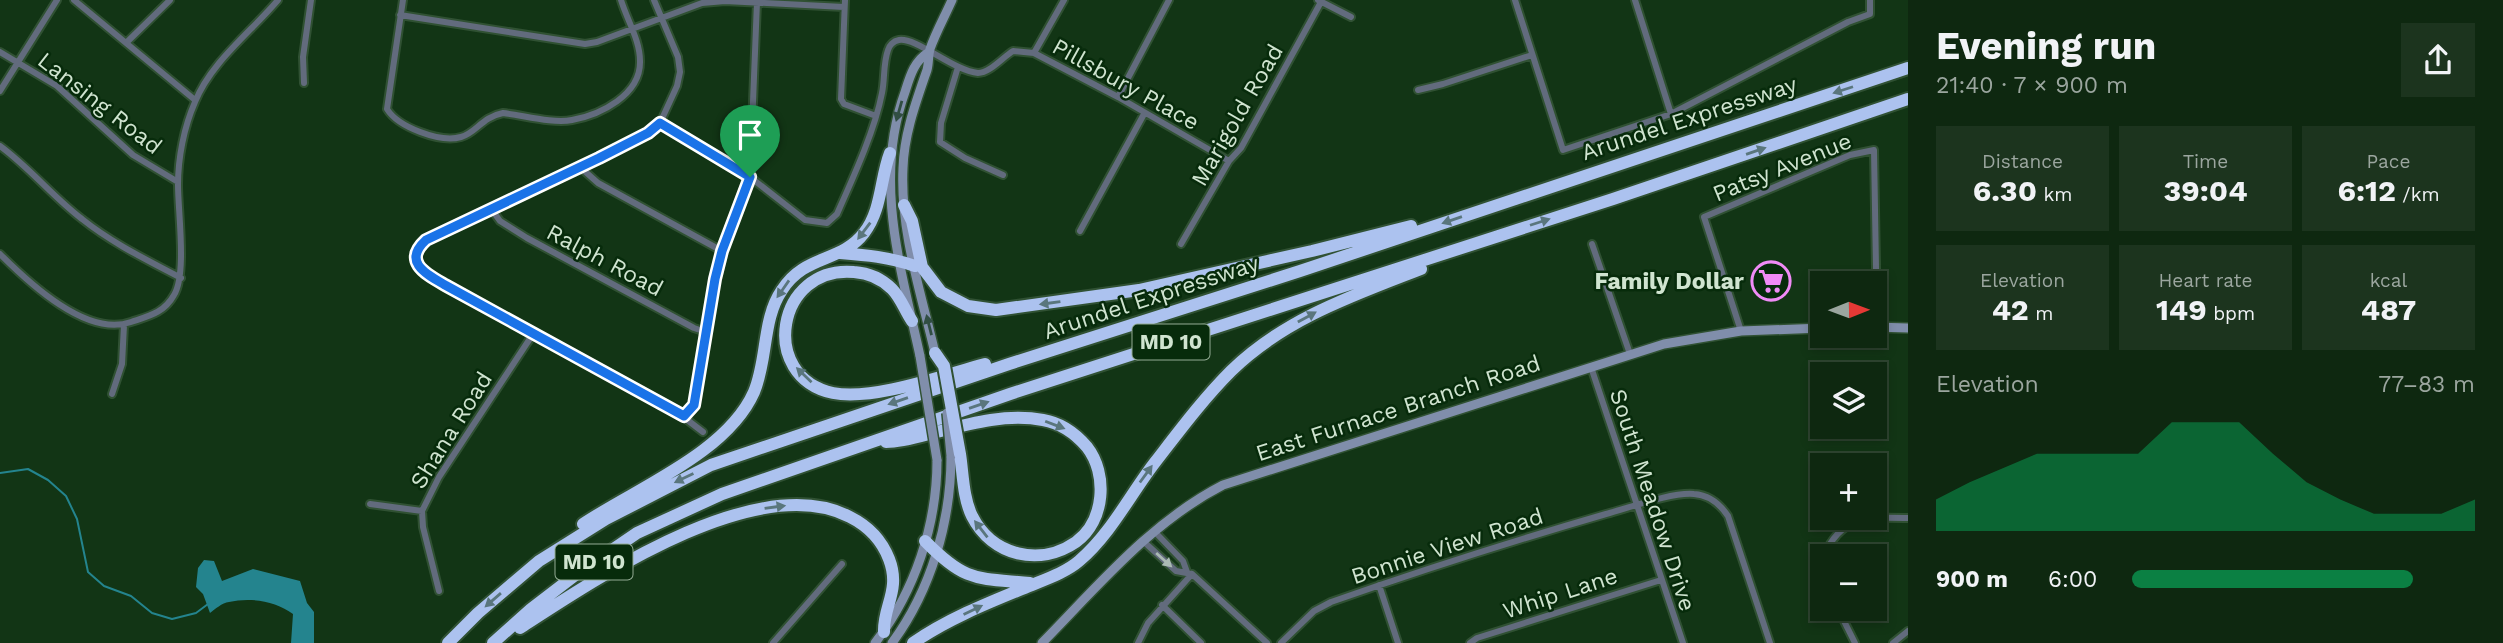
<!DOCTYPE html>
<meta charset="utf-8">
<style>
:root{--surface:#0e2810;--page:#1c341e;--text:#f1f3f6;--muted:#9ba69f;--line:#2e4430;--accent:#0b8043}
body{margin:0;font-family:"Work Sans",sans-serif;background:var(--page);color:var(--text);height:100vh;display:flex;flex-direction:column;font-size:26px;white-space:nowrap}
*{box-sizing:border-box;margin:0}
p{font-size:23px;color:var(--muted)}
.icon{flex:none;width:38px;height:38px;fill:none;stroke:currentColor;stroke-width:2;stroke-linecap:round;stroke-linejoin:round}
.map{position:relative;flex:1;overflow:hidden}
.details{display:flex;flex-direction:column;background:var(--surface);width:595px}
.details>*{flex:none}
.needle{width:46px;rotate:89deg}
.tools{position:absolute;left:1810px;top:271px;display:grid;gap:14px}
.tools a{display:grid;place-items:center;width:77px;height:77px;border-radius:0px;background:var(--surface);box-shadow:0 4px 10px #0003,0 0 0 2px var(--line);font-size:35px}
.pin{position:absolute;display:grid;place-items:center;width:60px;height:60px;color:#fff;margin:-72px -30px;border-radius:50% 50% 50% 0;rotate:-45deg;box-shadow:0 0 7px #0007}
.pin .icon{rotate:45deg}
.round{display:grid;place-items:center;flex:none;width:74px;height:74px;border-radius:0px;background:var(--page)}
.overview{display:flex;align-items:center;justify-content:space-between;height:119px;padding:0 28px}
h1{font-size:38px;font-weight:700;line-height:52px}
.metrics{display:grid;grid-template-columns:repeat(3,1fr);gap:10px;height:119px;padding:7px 28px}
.metrics div{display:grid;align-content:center;border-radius:0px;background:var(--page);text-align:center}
.metrics b{font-size:30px;font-weight:700}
.metrics small{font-size:19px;font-weight:400}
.metrics p{font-size:19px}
.chart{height:196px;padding:14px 28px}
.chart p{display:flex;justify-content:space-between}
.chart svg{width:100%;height:126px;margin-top:7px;fill:var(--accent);opacity:.7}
ul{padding:0 28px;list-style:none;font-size:23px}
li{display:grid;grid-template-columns:112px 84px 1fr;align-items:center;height:52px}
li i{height:18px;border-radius:9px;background:var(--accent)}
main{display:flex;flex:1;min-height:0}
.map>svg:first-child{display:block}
</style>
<main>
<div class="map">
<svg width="1908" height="643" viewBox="0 0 1908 643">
<rect width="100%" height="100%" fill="#123515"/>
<path fill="#24848e" d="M204,560L214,561L222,581L253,569L300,581L307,603L314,612V643H291L293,614C276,601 250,597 229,602C222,603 215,609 210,613L203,594L196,587L198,568Z"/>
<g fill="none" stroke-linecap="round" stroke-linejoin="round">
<path stroke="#24848e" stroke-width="2" d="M0,473L28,469L48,480L66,496L77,519L88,572L104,586L131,596L152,613L172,619L196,613L208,604"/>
<g stroke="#305133" stroke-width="10">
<path id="street" d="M74,0L195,100
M403,0L387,109C398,127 440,143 461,137C476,133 482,117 503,113C522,115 553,124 572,120C600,115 641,95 640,61C640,40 627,20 621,0
M654,0L678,57L680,72L677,86L660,123L648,133L599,158L426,240C413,251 413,263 426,274L673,409L703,432
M845,0L841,99L844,104L876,116
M1318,0L1351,17
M1515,0L1563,150L1671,114L1848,22L1870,14V0
M1635,0L1671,114
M400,15L585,44L597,42L702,3L725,1L844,7
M126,43L170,0
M0,52L57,86L133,155L178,182
M1034,53L1064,0
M958,67L941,123L940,142L965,158L1003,175
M304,83L303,57L311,0
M1418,90L1443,84L1532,55
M0,91L57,0
M1118,97L1169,0
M660,123L750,177L805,220L827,223L837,214C853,178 875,130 882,93C885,79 883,64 888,50C889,46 893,41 899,40C916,37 954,71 978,73C990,73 1003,57 1013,51L1034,53L1118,97L1229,161
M0,146C30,168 53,197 82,219C112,243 147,260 181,278
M580,167L598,183L722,251
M492,210L500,221L527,238L694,328L706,332
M1080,231L1144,114
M1181,244L1229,161L1241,148L1321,2
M1592,244L1630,354
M0,254C28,282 87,338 131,322C149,316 164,313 174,295C187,274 178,212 178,185C178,158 184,127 195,102C211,62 251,32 278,0
M1741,331L1704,217L1850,155L1874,150L1877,327
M1591,367L1683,643
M112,394L122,364L124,325
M685,416L694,405L714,279L722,251L750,177L757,2
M370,504L422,511
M1154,531L1183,561L1187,572
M1143,541L1176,571L1192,574L1267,643
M1824,556C1841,515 1869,517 1908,518
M1379,585L1398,643
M439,591L423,527L422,511L439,477L533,334
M1162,605L1201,643
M1838,609L1855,643
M773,643L842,564
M1138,643L1148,623L1192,574
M1281,643L1314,611L1331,602C1422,570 1513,541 1606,514C1629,508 1671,492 1694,494C1710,495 1720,504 1728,516L1770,643
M1470,643L1477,638L1661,580
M1893,643L1908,631"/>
</g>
<g stroke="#305133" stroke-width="12">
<path id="secondary" d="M1874,327L1908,328
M935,353C921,293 900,231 903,168C904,134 916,102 927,70C929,63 928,56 930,49C936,32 945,16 952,0
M920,356C901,269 873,180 905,92C910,76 914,61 929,52
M875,643C915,591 937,525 937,460
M892,643C931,590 951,522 951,456
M1042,643C1098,586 1151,522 1223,485L1664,344L1741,331L1822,328"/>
</g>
<g stroke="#305133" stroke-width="16">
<path id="highway" d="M904,205L912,221L922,267L941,292L968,306L996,310L1139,290L1312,251L1411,226
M840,253C866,255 889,257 915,266
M912,321C905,311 901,298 892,289C882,279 869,273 854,272C776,265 758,377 833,393C874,401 944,375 985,364
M886,442C902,442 918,437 933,433C968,424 1006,413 1043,420C1061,423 1075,433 1087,447C1108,474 1105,521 1076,542C1040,567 992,556 972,516C963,498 963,473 960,454
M583,524C637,488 727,453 754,392C768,359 762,319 782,290C805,254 841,263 864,233C882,210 880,179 890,153
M925,541C966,583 977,578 1030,583
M520,628C597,578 758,469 850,517C868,526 882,541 889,559C901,590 883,606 884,632
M448,643L478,613L539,561L606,519L711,465L1009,364L1300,271L1908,68
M493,643L531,609L574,576L637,533L722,494L1010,394L1613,199L1908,99
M913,643C946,620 985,604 1022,589C1040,581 1064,574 1079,561C1111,534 1131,493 1156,461C1180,430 1204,398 1231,371C1284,319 1354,295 1421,269"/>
</g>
<use href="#street" stroke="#626b7d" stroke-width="6"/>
<use href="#secondary" stroke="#808eab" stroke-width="9"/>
<use href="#highway" stroke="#acc2ef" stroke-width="12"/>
<g stroke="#305133" stroke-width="12" stroke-linecap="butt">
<path id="secondary-bridge" d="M920,356L937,460
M947,413L951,456"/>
</g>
<g stroke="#305133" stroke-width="16" stroke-linecap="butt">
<path id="highway-bridge" d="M935,353L944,366L960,454"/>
</g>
<use href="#secondary-bridge" stroke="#808eab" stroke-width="9"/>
<use href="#highway-bridge" stroke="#acc2ef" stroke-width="12"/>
</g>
<defs><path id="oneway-solid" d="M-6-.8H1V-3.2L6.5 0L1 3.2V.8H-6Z" transform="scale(1.75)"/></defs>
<g fill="#5a767d">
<use href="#oneway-solid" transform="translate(1843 90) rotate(162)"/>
<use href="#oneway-solid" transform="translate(1756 151) rotate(-19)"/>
<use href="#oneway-solid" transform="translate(1452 220) rotate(161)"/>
<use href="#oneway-solid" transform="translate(1540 222) rotate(-18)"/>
<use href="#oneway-solid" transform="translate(864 231) rotate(127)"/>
<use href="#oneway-solid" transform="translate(783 289) rotate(125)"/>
<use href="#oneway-solid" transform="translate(1050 303) rotate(172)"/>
<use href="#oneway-solid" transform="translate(1307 317) rotate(-29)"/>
<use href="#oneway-solid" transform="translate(804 375) rotate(-136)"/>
<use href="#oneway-solid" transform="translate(898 401) rotate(161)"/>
<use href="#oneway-solid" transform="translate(979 405) rotate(-19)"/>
<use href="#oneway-solid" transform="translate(1055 425) rotate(21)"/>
<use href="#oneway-solid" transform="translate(1146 474) rotate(-54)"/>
<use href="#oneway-solid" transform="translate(684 478) rotate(154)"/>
<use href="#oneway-solid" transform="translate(775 507) rotate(-8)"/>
<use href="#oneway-solid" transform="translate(981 529) rotate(-128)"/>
<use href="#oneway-solid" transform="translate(493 600) rotate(139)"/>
<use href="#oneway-solid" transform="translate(973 610) rotate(-26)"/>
</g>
<g fill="#314e43">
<use href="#oneway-solid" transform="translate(899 111) rotate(106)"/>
<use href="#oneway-solid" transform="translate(929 325) rotate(-104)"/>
</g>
<use fill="#aabab3" href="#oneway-solid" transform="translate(1164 560) rotate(42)"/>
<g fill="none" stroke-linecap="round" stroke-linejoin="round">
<g stroke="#fff" stroke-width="14">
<path id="route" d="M660,123L750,177L722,251L715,279L694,405L684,416L445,285C426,274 402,262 426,240L599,158L648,133Z"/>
</g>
<use href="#route" stroke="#1a73e8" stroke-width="9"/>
</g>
<defs>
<g id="supermarket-ring" transform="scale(2.0125)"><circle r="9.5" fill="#072b0b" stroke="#f08bf6" stroke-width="1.5"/><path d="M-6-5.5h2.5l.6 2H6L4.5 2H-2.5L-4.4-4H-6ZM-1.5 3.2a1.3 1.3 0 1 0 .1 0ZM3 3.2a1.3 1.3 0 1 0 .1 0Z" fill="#f08bf6"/></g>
</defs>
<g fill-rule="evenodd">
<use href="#supermarket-ring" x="1771" y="281"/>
</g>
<g text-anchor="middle" stroke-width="5" stroke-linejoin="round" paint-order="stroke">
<g fill="#072b0b" stroke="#94ac95" stroke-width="2">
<rect x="1132.5" y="324.5" width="77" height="35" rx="5"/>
<rect x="555.5" y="544.5" width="77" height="35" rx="5"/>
</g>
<g font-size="21" font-weight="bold" fill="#d0e4d0">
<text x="1171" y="349">MD 10</text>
<text x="594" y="569">MD 10</text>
</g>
<g font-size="23" fill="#d0e4d0" stroke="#072b0b">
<text transform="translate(1126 84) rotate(29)" y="8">Pillsbury Place</text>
<text transform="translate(100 103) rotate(38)" y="8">Lansing Road</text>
<text transform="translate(1237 115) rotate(-60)" y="8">Marigold Road</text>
<text transform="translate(1689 118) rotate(-18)" y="8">Arundel Expressway</text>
<text transform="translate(1782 167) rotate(-22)" y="8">Patsy Avenue</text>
<text transform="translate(605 260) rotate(28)" y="8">Ralph Road</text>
<text transform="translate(1151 297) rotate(-18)" y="8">Arundel Expressway</text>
<text transform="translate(1398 408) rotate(-18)" y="8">East Furnace Branch Road</text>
<text transform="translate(451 430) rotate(-58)" y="8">Shana Road</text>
<text transform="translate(1653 500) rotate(72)" y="8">South Meadow Drive</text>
<text transform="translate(1447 546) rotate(-18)" y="8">Bonnie View Road</text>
<text transform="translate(1560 593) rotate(-18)" y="8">Whip Lane</text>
</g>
<g font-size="23" font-weight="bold" fill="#d0e4d0" stroke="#072b0b" text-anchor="end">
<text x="1744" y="289">Family Dollar</text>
</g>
</g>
</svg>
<div class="tools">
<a><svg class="needle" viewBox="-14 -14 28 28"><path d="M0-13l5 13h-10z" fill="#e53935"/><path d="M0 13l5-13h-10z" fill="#9ba69f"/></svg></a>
<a><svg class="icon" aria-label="layers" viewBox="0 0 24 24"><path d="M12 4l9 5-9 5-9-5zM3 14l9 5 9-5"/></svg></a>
<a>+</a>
<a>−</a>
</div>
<div class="pin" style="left:750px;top:177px;background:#1e9e55"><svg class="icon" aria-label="arrive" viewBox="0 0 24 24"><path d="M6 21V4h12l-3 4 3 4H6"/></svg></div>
</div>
<section class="details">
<div class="overview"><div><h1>Evening run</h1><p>21:40 · 7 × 900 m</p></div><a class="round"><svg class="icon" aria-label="share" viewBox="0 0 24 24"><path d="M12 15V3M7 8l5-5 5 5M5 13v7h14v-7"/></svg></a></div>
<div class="metrics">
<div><p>Distance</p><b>6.30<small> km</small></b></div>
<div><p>Time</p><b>39:04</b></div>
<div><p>Pace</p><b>6:12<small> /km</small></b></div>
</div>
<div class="metrics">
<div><p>Elevation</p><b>42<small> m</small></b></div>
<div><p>Heart rate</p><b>149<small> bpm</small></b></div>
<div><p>kcal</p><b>487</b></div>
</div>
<div class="chart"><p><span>Elevation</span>77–83 m</p>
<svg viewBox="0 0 160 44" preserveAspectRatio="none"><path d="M0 44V33L10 27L20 22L30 17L40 17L50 17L60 17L70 6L80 6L90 6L100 17L110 27L120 33L130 38L140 38L150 38L160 33V44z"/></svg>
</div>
<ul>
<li><b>900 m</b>6:00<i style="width:82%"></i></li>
</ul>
</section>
</main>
